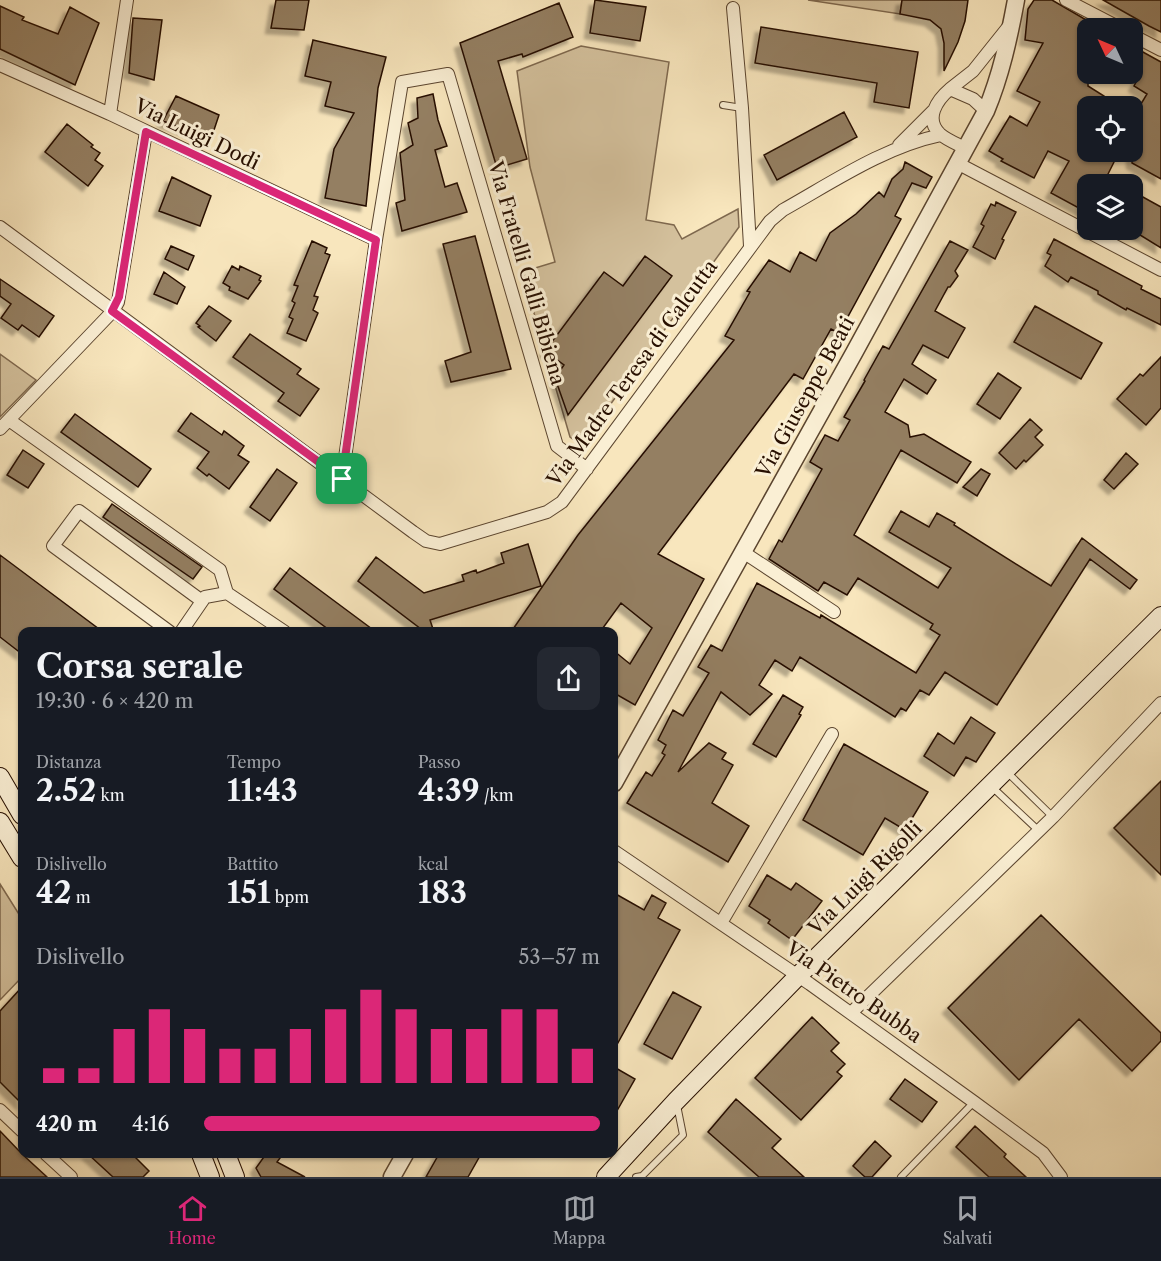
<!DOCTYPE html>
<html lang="it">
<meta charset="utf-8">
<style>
:root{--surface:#171b24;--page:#242831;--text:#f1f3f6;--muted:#9ea1a6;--line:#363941;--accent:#db2777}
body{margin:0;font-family:"Libre Caslon Text",serif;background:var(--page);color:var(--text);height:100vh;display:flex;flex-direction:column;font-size:22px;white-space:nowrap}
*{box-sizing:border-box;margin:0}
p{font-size:20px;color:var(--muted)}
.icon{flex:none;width:33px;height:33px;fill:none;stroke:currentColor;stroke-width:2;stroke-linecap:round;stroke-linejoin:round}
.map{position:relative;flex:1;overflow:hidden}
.drawer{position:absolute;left:18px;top:627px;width:600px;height:531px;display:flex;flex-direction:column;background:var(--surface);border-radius:12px;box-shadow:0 2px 4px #0004}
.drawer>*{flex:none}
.needle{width:39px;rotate:314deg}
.buttons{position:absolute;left:1077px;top:18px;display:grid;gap:12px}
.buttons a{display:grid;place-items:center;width:66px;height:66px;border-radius:12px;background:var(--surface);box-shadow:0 2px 4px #0004;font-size:30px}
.pin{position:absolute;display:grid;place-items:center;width:51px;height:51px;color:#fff;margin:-26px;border-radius:12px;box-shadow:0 3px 9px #0006}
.round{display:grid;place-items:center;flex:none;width:63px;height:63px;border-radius:12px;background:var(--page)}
.overview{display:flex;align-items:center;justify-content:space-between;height:102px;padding:0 18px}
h1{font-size:33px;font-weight:700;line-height:45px}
.figures{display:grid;grid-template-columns:repeat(3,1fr);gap:9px;height:102px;padding:6px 18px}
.figures div{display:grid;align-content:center}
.figures b{font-size:30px;font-weight:700}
.figures small{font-size:16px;font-weight:400}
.figures p{font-size:16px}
.chart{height:168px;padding:12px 18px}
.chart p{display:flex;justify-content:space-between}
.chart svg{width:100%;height:108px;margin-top:6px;stroke:var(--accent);stroke-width:6}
ul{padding:0 18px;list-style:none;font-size:20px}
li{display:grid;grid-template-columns:96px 72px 1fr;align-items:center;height:45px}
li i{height:15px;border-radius:8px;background:var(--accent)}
.menu{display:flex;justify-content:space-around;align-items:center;height:84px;border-top:2px solid var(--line);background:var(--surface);font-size:16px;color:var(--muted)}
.menu a{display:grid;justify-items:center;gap:3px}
.menu .current{color:var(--accent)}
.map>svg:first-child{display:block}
</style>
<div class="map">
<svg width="1161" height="1177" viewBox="0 0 1161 1177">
<defs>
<filter id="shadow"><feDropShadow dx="-5.5" dy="5.5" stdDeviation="1.5" flood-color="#0004"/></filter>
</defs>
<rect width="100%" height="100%" fill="#f8e6bd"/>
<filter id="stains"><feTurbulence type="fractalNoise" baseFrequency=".00333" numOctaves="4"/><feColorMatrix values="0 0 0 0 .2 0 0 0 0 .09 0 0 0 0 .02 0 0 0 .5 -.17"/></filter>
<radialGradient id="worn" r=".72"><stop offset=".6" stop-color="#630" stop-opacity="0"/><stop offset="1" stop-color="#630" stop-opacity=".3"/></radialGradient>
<path fill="#d4c19d" stroke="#7e684e" stroke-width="1.5" d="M808,0H902L900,14Z
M581,46L669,62L646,220L674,225L682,239L738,209L739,227L581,445L570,437L522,272L555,262L530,167L517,71Z
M0,354L36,380L0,417Z
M0,884L22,919V977L0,1000Z"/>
<path fill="#947f62" stroke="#270f00" stroke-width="1.5" filter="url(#shadow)" d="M276,0H309L304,30L271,28Z
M595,0L646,7L640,41L590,33Z
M902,0H968L965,21L958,42L944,71V43L941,29L930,20L900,14Z
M1034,0H1052L1088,21V86L1104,96L1099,106H1088V152H1119L1103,184H1088V213L1051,193L1069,161L1048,151L1034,178L1001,161L1003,159L989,151L1010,116L1027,126L1040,102L1017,91L1043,43L1025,40L1028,9Z
M1103,0H1161V32L1149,26Z
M559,3L573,37L523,57L522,54L498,61L527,159L497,168L460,43Z
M0,6L24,17L22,20L58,34L70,7L99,23L75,85L0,49Z
M133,18L162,20L154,80L129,73Z
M761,27L918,52L909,108L874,102L877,83L755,63Z
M313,40L386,57L378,88L366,206L325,198L334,149L354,113L325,106L331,82L305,76Z
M1132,46L1161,62V179L1132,163V119L1147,94L1134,86L1142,71L1132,65Z
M433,94L438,120L447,146L435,150L445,187L457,183L467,212L402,231L396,203L405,200L400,153L413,145L408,123L418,118L417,98Z
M176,96L219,115L211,139L163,121Z
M844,112L857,137L777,180L764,155Z
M67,124L93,145L91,147L100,153L95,160L103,166L88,186L45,152Z
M905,162L932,177L926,188L912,183L895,216L901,219L839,333L831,329L803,379L794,374L658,554L704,579L635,705L614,693V651L630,664L652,628L621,603L600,632H511L578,535L734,340L725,336L750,292L747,291L769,260L790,272L800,252L816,261L830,233L856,214L879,192L884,197L892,179L903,169Z
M172,177L211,196L200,226L159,211Z
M1132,191L1161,207V248L1132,230Z
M996,202L1016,212L1002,239L1004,240L995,259L973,247L984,226L981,224L991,204L995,206Z
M475,236L511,369L451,382L445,361L471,352L443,244Z
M1054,239L1142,286L1141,289L1161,299V325L1127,308L1126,310L1098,294V291L1071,277L1068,282L1045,266L1051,255L1047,253Z
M312,241L327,248L325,253L330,255L314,296L318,297L313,310L318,313L306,341L287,333L293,319L289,317L295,303L292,301L298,286L294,285Z
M950,241L968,250L955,271L958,276L950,287H948L935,311L965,328L948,358L923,345L912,364L936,380L927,394L904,379L885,412L908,425L910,437L924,434L971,462L957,483L901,450L854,535L938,588L951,568L889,532L901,511L929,527L937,513L955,523L954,525L1051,586L1082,538L1137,580L1130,589L1090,559L997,705L945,672L929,695L920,690L906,711L901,708L895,717L800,657L792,671L775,660L759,685L772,694L750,715L721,692L678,772L709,743L726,753L722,759L733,765L712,803L749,826L728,862L627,803L646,772L652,776L665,755L662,753L666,745L658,740L673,710L683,716L709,673L698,667L711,645L722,651L757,583L820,618L821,615L916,673L940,635L930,629L933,624L858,578L847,595L824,582L818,591L769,559L779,540L782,542L822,469L810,462L825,435L838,441L850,420L844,417L865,381L864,380L883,346L889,349Z
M171,246L194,256L188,270L165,259Z
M645,256L672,276L568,415L555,378L564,365L545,351L604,272L623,286Z
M232,266L239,270L240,266L261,276L259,280L261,281L248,299L229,290L230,287L223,283Z
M164,272L185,287L177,304L154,294Z
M0,279L54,316L39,337L22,325L18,330L1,318L11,304L0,296Z
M209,306L231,321L216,341L198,327L200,326L196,323Z
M1035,306L1102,343L1081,379L1014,342Z
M250,334L301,369L297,374L319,389L300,416L278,401L284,393L233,357Z
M1161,357V408L1146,425L1117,399L1140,374L1143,376Z
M998,373L1021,388L1000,419L977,404Z
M191,413L222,435L224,431L244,446L238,455L249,462L229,489L209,474L207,476L197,468L209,452L178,431Z
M75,414L151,469L138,487L61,432Z
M1030,419L1042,430L1035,437L1043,445L1026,462L1024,460L1016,469L999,453Z
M23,450L44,464L28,488L7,475Z
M1126,453L1138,464L1114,489L1104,480Z
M277,469L297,483L270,521L250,507Z
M981,469L990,474L977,496L963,487Z
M112,504L202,567L193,579L103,517Z
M528,544L541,586L430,620L434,632H425L358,581L376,557L424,593L464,581L462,575L476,570L477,573L504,563L501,553Z
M0,555L103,632H22V654L0,637Z
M290,568L376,632H332L274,589Z
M783,695L803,707L799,714L801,715L776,757L753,744Z
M971,717L995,733L976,762L966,757L954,776L924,756L938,733L954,744Z
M844,744L928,792L905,830L885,818L863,855L803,820Z
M1161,781V875L1114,828Z
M767,875L791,890L796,883L822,901L792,940L768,923L770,920L749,906Z
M614,893L644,910L652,895L666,903L658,918L680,930L614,1050Z
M1041,915L1161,1033V1041L1132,1071L1079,1019L1019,1080L948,1008Z
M22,987V1104L0,1082V1011Z
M673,992L701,1007L672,1059L644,1044Z
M812,1017L839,1043L831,1051L845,1064L837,1072L842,1076L801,1120L755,1078Z
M614,1067L635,1079L614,1116Z
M905,1079L937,1102L922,1122L890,1099Z
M736,1099L781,1139L772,1148L804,1177H759L708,1132Z
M975,1126L1006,1154L1004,1157L1026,1177H989L956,1147Z
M0,1131L22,1154L47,1177H0Z
M875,1141L891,1156L872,1177H865L853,1166Z
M88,1154H132L149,1171L143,1177H113Z
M266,1154H283L277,1162L305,1177H261L256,1168Z
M439,1154H481L468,1177H426Z"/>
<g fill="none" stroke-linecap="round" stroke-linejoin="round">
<g stroke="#5b452f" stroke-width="8">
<path id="service" d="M723,105L742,108
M1008,773L1053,817
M991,786L1039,831
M636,1177L642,1176L683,1135L677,1105
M901,1177L974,1102"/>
</g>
<g stroke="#5b452f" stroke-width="14">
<path id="minor" d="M1066,0L1120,28
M733,8L742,108L750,246
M1132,35L1161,50
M0,65L110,114L376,240
M950,89L973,71L1009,26
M110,114L127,0
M899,145L933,111
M965,148C957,144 947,140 940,134C924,119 937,100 950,89L973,99L986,111
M957,163L1161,270
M0,227L413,532L426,541L440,544L547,512L562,502L770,221L783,210C833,182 884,147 941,135
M9,420L220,570L227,593
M0,429L113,311L118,302L146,132
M342,479L376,240L402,82L448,74L557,446L587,469
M743,552L834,612
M170,632L53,546L79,511L202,601
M181,632L205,597L227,593L285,632
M614,851L810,984L974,1102L1043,1153L1061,1177
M721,923L832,734
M851,1013L1053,817L1161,703
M0,1110L22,1131
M46,1154L71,1177"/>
</g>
<g stroke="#5b452f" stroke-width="19">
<path id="tertiary" d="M614,783L854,353L986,111C1001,75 1009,38 1016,0
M392,1177L405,1154"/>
</g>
<g stroke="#270f00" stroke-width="20">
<path id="secondary" d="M0,777L22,815
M0,822L22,858
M201,1154L210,1177
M226,1154L235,1177
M606,1177L676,1101L798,976L1161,616"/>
</g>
<use href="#service" stroke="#faefd4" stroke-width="6"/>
<use href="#minor" stroke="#faefd4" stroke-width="12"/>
<use href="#tertiary" stroke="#faefd4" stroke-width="16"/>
<use href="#secondary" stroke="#faefd4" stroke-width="18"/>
</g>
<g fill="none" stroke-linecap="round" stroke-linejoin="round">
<g stroke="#fff" stroke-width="12">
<path id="route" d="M146,132L376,240L342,479L112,311L119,297Z"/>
</g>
<use href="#route" stroke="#db2777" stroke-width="8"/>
</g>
<g text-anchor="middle" stroke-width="6" stroke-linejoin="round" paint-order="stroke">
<g font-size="20" fill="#270f00" stroke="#faefd4">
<text transform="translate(197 134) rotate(26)" y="7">Via Luigi Dodi</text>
<text transform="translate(527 273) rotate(74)" y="7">Via Fratelli Galli Bibiena</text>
<text transform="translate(632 373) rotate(-54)" y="7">Via Madre Teresa di Calcutta</text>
<text transform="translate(805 397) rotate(-61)" y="7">Via Giuseppe Beati</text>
<text transform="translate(865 878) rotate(-45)" y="7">Via Luigi Rigolli</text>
<text transform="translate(854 992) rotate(35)" y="7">Via Pietro Bubba</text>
</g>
</g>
<rect width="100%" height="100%" filter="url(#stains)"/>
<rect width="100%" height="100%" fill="url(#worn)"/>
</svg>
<div class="buttons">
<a><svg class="needle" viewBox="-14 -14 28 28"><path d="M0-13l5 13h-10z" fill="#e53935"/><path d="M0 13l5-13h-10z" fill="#9ea1a6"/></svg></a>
<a><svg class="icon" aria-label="locate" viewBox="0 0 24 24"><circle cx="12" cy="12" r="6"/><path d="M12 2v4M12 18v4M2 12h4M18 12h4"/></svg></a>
<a><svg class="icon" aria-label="layers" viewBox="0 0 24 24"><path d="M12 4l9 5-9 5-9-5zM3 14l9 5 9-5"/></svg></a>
</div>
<div class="pin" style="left:342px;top:479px;background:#1e9e55"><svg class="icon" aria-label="arrive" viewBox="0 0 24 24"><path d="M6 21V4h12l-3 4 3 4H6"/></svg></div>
<section class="drawer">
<div class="overview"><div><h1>Corsa serale</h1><p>19:30 · 6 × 420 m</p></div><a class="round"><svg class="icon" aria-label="share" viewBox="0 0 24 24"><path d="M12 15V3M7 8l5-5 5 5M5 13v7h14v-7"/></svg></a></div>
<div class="figures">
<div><p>Distanza</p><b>2.52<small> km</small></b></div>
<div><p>Tempo</p><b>11:43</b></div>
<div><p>Passo</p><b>4:39<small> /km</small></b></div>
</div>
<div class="figures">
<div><p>Dislivello</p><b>42<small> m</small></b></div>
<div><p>Battito</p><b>151<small> bpm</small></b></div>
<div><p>kcal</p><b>183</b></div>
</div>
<div class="chart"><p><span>Dislivello</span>53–57 m</p>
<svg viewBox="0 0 160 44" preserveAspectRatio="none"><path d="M5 44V38M15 44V38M25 44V22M35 44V14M45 44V22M55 44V30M65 44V30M75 44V22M85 44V14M95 44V6M105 44V14M115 44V22M125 44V22M135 44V14M145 44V14M155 44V30"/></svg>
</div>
<ul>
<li><b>420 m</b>4:16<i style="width:100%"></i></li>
</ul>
</section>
</div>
<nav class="menu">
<a class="current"><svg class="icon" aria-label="home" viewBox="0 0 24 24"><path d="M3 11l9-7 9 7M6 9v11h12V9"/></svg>Home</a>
<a><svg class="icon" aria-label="map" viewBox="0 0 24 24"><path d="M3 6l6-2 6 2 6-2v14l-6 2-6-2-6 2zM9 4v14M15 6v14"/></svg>Mappa</a>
<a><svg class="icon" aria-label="saved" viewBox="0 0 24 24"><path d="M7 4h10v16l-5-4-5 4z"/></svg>Salvati</a>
</nav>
